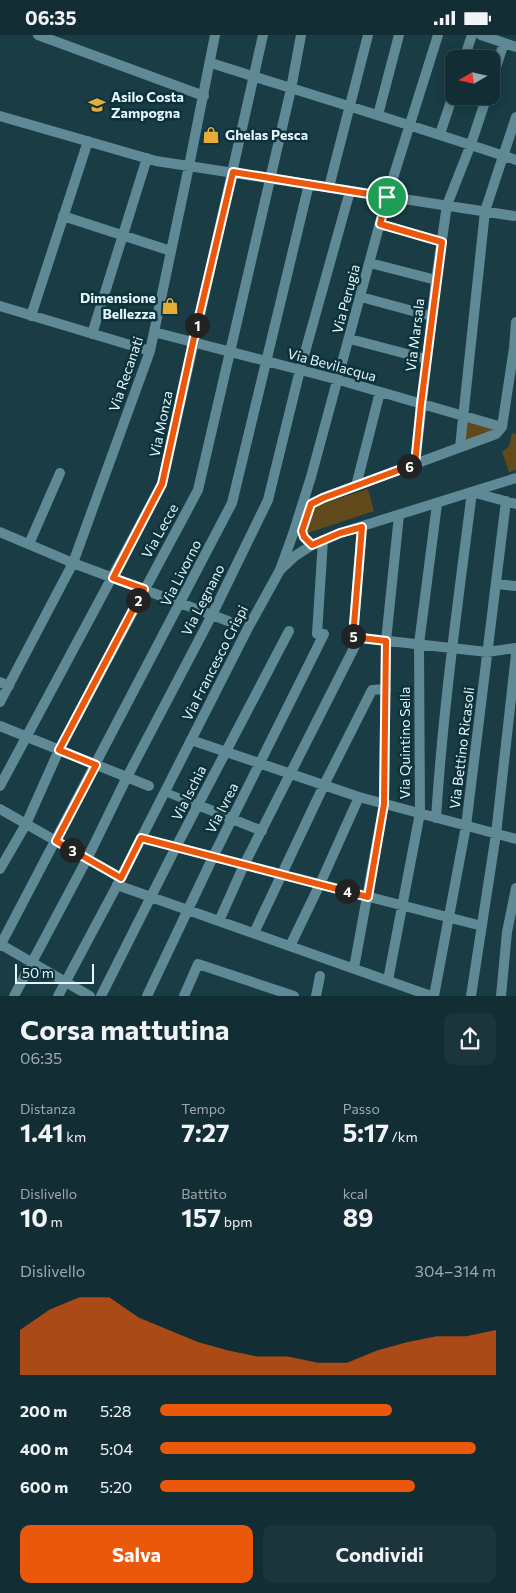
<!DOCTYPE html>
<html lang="it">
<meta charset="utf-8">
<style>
:root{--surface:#132d34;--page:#1c353c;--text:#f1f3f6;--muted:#9da8ac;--line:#32494f;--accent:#ea580c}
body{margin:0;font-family:Commissioner,sans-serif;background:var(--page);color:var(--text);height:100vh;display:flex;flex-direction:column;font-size:19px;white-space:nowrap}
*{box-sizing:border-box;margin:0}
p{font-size:16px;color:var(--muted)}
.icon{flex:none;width:28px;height:28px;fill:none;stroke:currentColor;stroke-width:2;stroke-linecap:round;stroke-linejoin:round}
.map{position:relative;height:961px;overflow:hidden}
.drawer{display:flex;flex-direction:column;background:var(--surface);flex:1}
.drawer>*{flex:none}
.needle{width:32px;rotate:261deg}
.fabs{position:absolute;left:445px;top:15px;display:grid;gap:10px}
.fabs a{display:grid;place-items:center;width:55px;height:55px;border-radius:10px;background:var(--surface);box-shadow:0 2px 12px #0003,0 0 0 1px var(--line);font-size:25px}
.scale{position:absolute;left:15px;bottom:12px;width:79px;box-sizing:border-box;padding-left:5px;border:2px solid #e3f6fc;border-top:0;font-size:14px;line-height:18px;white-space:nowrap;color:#e3f6fc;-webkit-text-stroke:4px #0e323a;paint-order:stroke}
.pin{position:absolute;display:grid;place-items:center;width:42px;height:42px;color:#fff;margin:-21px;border:2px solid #fff;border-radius:50%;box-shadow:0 1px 5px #0007}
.km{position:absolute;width:25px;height:25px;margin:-12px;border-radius:50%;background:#222;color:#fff;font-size:14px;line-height:25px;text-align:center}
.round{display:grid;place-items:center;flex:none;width:52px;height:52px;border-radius:10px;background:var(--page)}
.headline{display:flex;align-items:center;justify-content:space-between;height:85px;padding:0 20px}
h1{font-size:28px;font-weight:700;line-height:38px}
.stats{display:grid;grid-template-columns:repeat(3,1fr);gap:8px;height:85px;padding:5px 20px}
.stats div{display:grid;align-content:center}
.stats b{font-size:25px;font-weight:700}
.stats small{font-size:14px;font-weight:400}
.stats p{font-size:14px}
.chart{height:140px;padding:10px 20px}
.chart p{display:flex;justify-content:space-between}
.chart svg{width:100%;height:90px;margin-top:5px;fill:var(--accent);opacity:.7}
.primary-button{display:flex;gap:10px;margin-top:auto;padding:10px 20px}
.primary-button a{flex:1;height:58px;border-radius:10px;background:var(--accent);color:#fff;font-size:20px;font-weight:700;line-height:58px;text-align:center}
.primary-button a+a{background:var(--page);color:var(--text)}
ul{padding:0 20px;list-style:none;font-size:16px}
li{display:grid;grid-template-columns:80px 60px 1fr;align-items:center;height:38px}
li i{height:12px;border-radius:6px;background:var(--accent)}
.status{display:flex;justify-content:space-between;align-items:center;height:35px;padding:0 25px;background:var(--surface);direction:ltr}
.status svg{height:14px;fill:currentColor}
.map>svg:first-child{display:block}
</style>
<div class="status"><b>06:35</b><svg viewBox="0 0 49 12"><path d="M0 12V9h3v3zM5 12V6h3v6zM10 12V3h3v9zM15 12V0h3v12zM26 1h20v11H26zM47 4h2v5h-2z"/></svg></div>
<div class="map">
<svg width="516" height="961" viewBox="0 0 516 961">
<rect width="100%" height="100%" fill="#193c45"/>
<path fill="#60491a" d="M467,386L493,392L491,398L465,407Z
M512,398L516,399V435L509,437L502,417L509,411Z
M368,454L374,476L308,498L307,494L315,471Z"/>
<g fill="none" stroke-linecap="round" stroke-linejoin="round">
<path stroke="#5f8994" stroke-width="8" d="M165,757L198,770"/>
<path stroke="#5f8994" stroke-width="10" d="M38,0L204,61
M481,0L516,12
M464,24L472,0
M211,28C312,60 415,91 516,125
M491,47L504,8
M378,80L399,0
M0,81L156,126L514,181
M440,99L454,57
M329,152L368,0
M63,181L171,216
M380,189L442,207
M370,228L436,245
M361,262L431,281
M0,271L150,316
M31,281L88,106
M154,297L339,345L502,392
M92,299L147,123
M350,304L426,324
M460,412L485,176L516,82
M415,429L436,245L447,170L471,109L487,61
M356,451L380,357
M362,492L353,602L487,617L516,613
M0,497L73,528L228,586
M29,509L60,438
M312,510L304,502L302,496L311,469L323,463L496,399L502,392L514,313L516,287
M280,535L293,499L311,442L387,162L438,0
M496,549L516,551
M0,647L9,651
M0,667L73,528L150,316L189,131L215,0
M0,691L149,751
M191,705L359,762L516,804
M0,751L162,449L263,0
M198,770L262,796
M0,774L121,843
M436,783C443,674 458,566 472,457L516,469
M141,803L482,891
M0,834L26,789L59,715L198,455L291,54L301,0
M117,850L431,961
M219,886L244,830L359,603
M254,898L324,750L372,655L386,654
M0,909L90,961
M0,911L232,468L309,149
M290,911L320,849L359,762
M354,933L384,769L386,606L399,480
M388,945L420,778L419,609L437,469
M14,961L87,824L127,742L212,580L268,465L300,335L350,156
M101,961L176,812L289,596
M147,961L213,822L324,599H317L323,505
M184,961L198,929L294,961
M316,961L320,941
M434,961L466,791L506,466
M471,961L496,799L516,619
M501,961L507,897L516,853"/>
<path stroke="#5f8994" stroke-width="10" d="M58,961L121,843L248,593L280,535L295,521L312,510L340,498L516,443"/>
</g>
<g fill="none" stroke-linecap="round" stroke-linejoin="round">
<g stroke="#fff" stroke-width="10">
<path id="route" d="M233,137L387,162L380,189L442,207L421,369L415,429L323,463L311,469L302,496L304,502L312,510L340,498L362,492L353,602L386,606L384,769L368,862L141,803L121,843L56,806L96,730L59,715L144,554L113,543L162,449L193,307Z"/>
</g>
<use href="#route" stroke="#ea580c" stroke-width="6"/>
</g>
<defs>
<g id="school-bare" transform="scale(1.35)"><path d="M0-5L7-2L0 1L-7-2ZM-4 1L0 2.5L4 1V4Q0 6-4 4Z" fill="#e6ad36" stroke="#0e323a" stroke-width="2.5" paint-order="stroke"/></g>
<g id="shop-bare" transform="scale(1.35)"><path d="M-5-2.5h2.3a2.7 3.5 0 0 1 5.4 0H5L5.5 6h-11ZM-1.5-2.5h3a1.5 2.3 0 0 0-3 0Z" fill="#e6ad36" stroke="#0e323a" stroke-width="2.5" paint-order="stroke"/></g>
</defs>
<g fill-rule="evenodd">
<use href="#school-bare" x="97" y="70"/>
<use href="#shop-bare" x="211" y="100"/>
<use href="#shop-bare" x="170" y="271"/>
</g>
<g text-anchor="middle" stroke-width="5" stroke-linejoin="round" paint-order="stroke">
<g font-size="14" font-weight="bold" fill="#e3f6fc" stroke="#0e323a" text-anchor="start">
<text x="111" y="67">Asilo Costa<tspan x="111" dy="16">Zampogna</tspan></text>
<text x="225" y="105">Ghelas Pesca</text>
<text x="156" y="268" text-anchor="end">Dimensione<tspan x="156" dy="16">Bellezza</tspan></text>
</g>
<g font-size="14" fill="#e3f6fc" stroke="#0e323a">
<text transform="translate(346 264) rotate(-75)" y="5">Via Perugia</text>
<text transform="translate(415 300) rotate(-83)" y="5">Via Marsala</text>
<text transform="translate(332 330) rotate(15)" y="5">Via Bevilacqua</text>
<text transform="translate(126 339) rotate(-71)" y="5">Via Recanati</text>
<text transform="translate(161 389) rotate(-78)" y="5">Via Monza</text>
<text transform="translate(160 496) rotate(-61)" y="5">Via Lecce</text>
<text transform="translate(181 538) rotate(-63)" y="5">Via Livorno</text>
<text transform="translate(203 565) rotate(-63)" y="5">Via Legnano</text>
<text transform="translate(215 628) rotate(-63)" y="5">Via Francesco Crispi</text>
<text transform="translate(405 708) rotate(-90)" y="5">Via Quintino Sella</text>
<text transform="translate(462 713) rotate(-83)" y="5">Via Bettino Ricasoli</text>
<text transform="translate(189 758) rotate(-63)" y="5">Via Ischia</text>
<text transform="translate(222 773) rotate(-63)" y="5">Via Ivrea</text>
</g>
</g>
</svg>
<div class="fabs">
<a><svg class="needle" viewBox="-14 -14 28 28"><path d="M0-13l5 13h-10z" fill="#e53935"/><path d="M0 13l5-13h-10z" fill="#9da8ac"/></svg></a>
</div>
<div class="scale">50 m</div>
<div class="pin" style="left:387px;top:162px;background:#1e9e55"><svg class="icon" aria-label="arrive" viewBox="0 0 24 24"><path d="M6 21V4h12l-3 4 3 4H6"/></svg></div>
<b class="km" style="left:197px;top:290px">1</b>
<b class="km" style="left:138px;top:565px">2</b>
<b class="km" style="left:72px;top:815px">3</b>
<b class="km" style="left:347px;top:856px">4</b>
<b class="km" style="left:353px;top:601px">5</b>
<b class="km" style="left:409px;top:431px">6</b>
</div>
<section class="drawer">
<div class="headline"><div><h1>Corsa mattutina</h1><p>06:35</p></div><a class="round"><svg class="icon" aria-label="share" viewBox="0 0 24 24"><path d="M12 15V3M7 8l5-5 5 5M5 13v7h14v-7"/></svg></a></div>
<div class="stats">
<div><p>Distanza</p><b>1.41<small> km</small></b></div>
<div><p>Tempo</p><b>7:27</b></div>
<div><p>Passo</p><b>5:17<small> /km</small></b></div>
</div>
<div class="stats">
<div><p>Dislivello</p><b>10<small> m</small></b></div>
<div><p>Battito</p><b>157<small> bpm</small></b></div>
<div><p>kcal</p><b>89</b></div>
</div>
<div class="chart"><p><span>Dislivello</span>304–314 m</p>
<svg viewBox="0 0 160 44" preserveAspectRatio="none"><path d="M0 44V22L10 12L20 6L30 6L40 16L50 22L60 28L70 32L80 35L90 35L100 38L110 38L120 32L130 28L140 25L150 25L160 22V44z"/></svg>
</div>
<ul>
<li><b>200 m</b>5:28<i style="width:69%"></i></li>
<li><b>400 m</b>5:04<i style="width:94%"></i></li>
<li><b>600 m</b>5:20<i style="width:76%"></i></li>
</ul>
<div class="primary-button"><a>Salva</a><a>Condividi</a></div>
</section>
